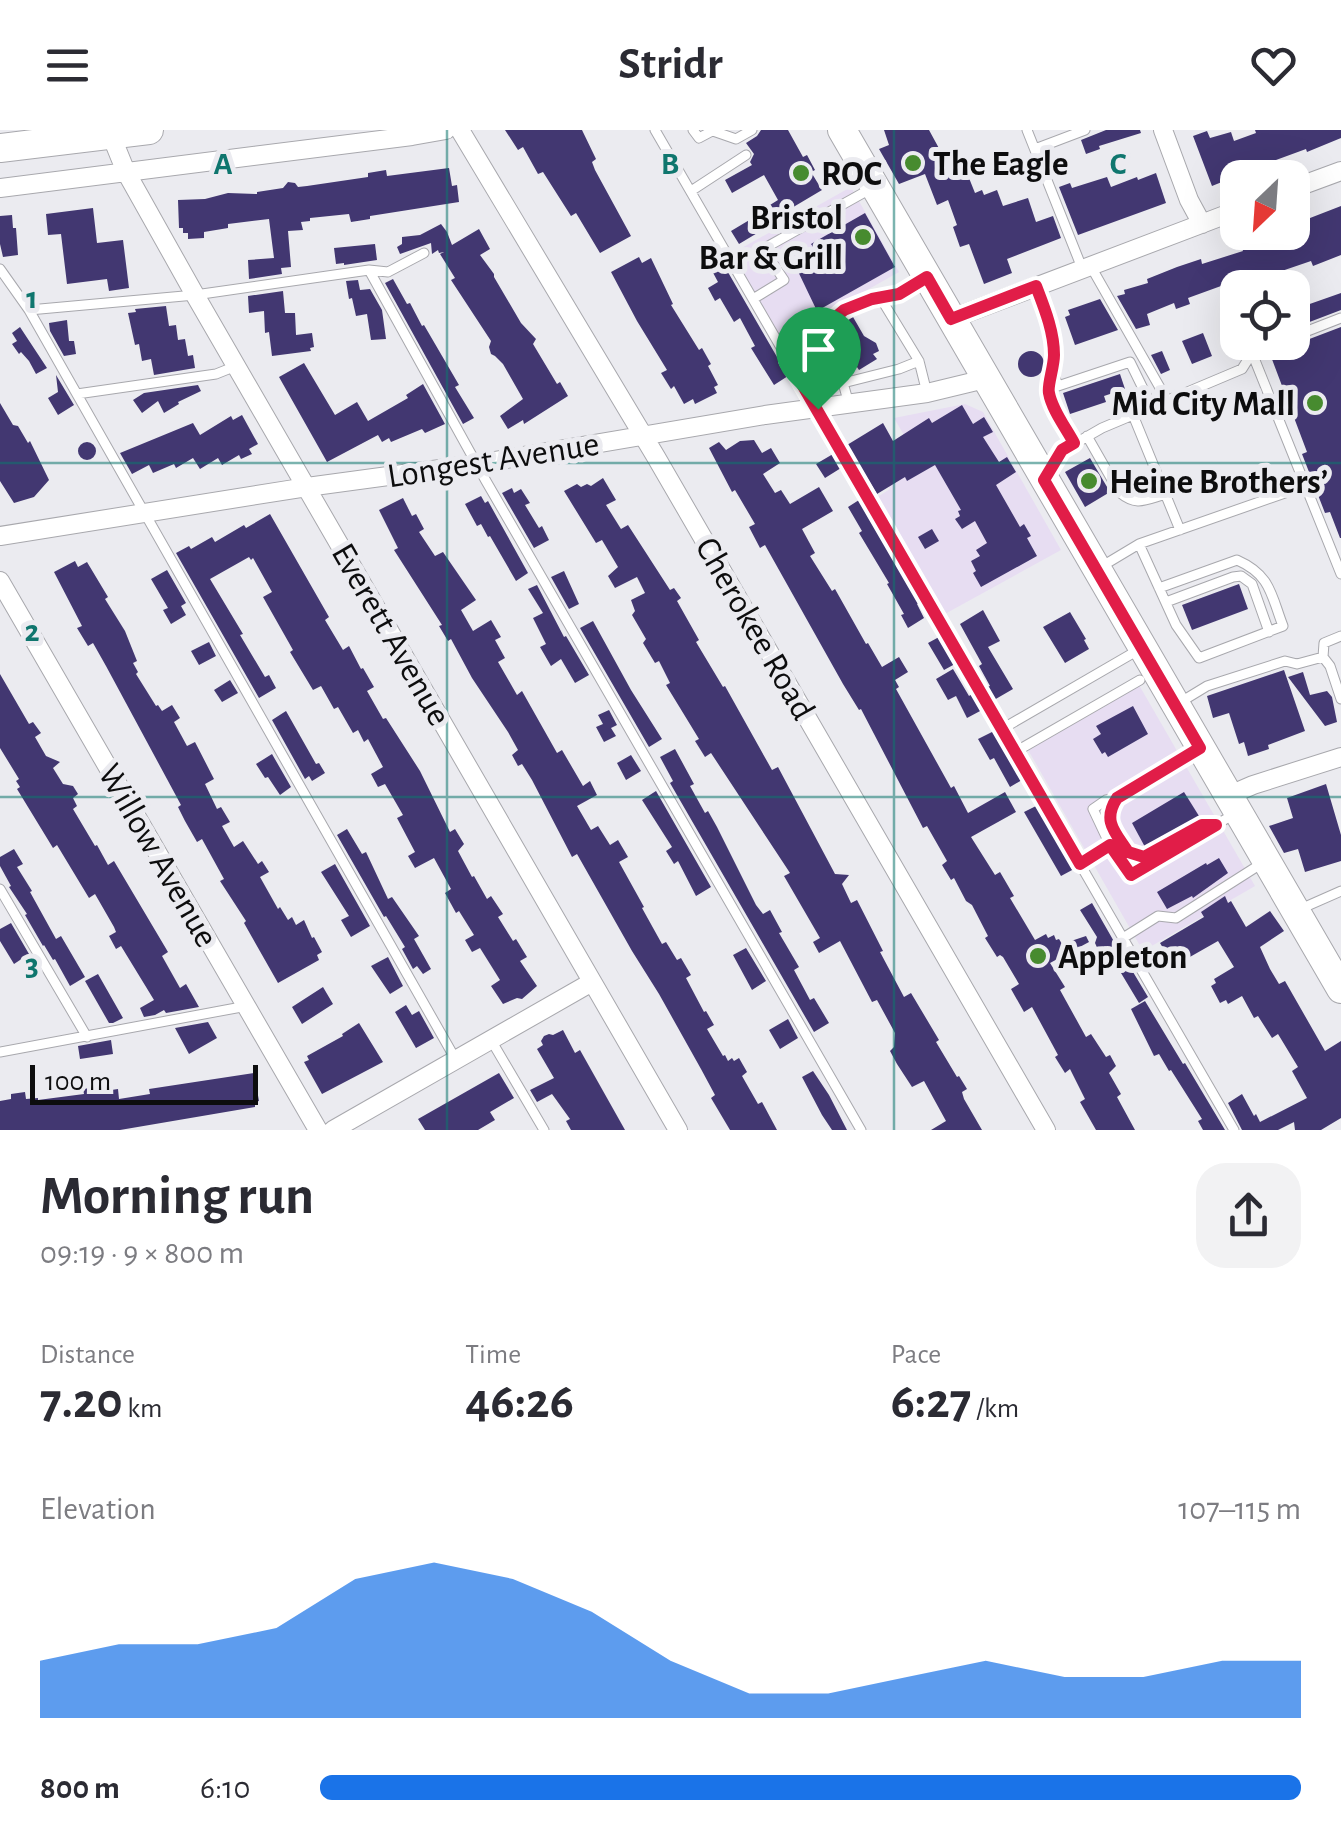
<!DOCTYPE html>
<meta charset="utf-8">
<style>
:root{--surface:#fff;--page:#f2f2f3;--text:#2b2b33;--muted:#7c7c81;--accent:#1a73e8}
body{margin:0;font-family:"Alegreya Sans",sans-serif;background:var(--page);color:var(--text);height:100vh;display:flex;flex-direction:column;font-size:38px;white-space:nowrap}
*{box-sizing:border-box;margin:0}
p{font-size:32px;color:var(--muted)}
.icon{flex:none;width:55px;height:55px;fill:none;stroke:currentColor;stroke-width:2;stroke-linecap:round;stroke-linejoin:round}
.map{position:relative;height:1000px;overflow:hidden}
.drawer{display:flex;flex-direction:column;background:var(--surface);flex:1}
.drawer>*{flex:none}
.needle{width:65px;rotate:205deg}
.buttons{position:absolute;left:1220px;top:30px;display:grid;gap:20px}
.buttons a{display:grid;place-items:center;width:90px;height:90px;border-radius:20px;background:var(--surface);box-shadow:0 10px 40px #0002;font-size:50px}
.scale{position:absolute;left:30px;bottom:25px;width:228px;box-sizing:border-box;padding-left:10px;border:5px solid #0d0d0e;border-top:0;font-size:28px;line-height:35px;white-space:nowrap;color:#0d0d0e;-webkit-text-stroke:8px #ebebf0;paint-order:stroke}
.pin{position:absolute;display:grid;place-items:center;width:85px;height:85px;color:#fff;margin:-102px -42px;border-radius:50% 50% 50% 0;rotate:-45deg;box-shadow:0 0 10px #0007}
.pin .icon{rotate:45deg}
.round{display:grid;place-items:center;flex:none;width:105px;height:105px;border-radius:30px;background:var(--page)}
.overview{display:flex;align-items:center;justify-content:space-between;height:170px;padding:0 40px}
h1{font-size:55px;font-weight:700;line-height:75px}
.metrics{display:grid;grid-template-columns:repeat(3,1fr);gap:15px;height:170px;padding:10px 40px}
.metrics div{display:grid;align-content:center}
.metrics b{font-size:50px;font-weight:700}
.metrics small{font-size:28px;font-weight:400}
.metrics p{font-size:28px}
.chart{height:280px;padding:20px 40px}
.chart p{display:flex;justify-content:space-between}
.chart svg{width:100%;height:180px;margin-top:10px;fill:var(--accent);opacity:.7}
ul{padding:0 40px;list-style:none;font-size:32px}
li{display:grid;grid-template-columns:160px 120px 1fr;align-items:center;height:75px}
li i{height:25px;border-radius:12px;background:var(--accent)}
header{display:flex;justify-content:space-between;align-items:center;height:130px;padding:0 40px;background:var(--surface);font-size:45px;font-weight:700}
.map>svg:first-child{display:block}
</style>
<header><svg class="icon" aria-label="menu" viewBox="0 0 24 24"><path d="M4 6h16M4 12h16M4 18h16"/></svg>Stridr<svg class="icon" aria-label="heart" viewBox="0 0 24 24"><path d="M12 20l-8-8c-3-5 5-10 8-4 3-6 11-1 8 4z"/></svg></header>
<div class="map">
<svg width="1341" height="1000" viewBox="0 0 1341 1000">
<rect width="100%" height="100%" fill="#ebebf0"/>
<path fill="#e7ddf2" d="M851,57L899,142L780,209L731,124Z
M965,274L983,282L1061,420L943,485L876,368L890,359L882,344L915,324L894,288Z
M1139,555L1255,756L1143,821L1027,618Z"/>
<path fill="#423771" d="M505,0H582L596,29L592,32L595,40L631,106L600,123L576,83L571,86L543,42L538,44L523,17L518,20Z
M761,0H788L803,27L807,25L815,40L811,42L822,60L790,79L792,82L739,114L731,101L771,77L770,75L778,70L764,45L732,63L725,50L752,35L750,32L754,24L746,13L757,6Z
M884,0H929L941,22L948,20L957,47L967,43L975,63L982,60L984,65L997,60L1003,76L1028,68L1036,92L1053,86L1061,108L1007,129L1012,143L984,154L969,114L960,117L953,97L957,95L948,70L937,75L925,44L899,54L879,19L889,15Z
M1106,0H1140L1141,3L1099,16L1100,19L1086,24L1081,10Z
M1255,0H1341V8L1307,22L1306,19L1276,30L1212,56L1193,6L1207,1L1210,8L1231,2L1234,11L1256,3Z
M449,38L452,56L457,55L459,72L370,86V89L351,92L349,84L310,88V91L301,92L303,100L288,101L291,137L281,138L282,144L249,149L248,130L274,128L269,89L228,94V98L204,102V108L188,109V103H183V98H179L178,70L205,69L228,63L257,64V62L283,58L288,52L295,53L298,57L307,56L368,47V43L386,40L387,46Z
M1156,43L1166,73L1078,105L1059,57L1070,53L1072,58L1107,47L1111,57L1137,47L1138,50Z
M1341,76V125L1313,136L1311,131L1264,147L1267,154L1257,158H1252L1251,154L1229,161L1227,156L1223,158L1221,156L1188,168L1190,174L1176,179L1174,173L1147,184L1150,195L1136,199L1117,166L1125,164L1124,160L1148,153L1147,149L1177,137L1201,129L1202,134L1243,121L1241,115L1276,102H1292V95Z
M93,78L97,113L123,110L129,158L109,161L107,149L67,154L61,104L48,105L46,84Z
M865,83L895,137L817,181L794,133L815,120L811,114Z
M12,85L13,98H16L18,125L3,127L0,114V86Z
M441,94L447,102L452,115L479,99L490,119L480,125L494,144V147L521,193L536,209L533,214L557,254L560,252L568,266L524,294L523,290L508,299L500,286L523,269L503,234L495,226L491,224L489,217L491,211L451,150L455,148L440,124L444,122L439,123L438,120L432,124L431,113L400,124L397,117L402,114V107L420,105Z
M375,114L377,130L344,135V133L336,134L334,118Z
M714,118L788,246L774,255L751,218L755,216L740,188L734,192L720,168L715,171L708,158L718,152L703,124Z
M639,127L642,133L651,128L673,174L671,175L699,220L702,218L711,234L708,236L718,255L714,257L717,263L695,274L693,269L684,274L674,256L671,259L661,243L667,240L637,191L611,142Z
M393,149L407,174L410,173L422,196L424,195L459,255L455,257L474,288L463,294L385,153Z
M358,150L360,160L370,159L382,180L386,209L371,210L367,184L356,186L352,168L349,169L346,151Z
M283,161L285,183H295L296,205L312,203L314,217L310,218L311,221L272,226L269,202L265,203L264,181L249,183L248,166Z
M1341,163V180L1299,196L1295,183L1305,180L1304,176Z
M1100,169L1118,200L1075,215L1065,187L1070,185L1068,180Z
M166,176L169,196L176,195L178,210L185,209L188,226L193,225L195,238L154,245L151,229L142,231L139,214L135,215L128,183L136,182L135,179Z
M853,187L864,206L876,213L879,221L873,224L877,229L859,240L853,231L851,232L839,214L843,212L836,198Z
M67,190L69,211H74L76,224L64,226L50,201L49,193Z
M20,197L47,238L36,244L29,231L21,222L19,224L12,214L17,211L12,203Z
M1341,197V408H1340L1330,382L1325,383L1302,324L1307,322L1270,224Z
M1203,203L1212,226L1192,234L1182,211Z
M1162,221L1170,240L1161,244L1151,225Z
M1018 234a13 13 0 1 1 26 0a13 13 0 1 1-26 0Z
M304,233L335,285L357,272L368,291L408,268L406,265L423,254L445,294L425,303L422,299L391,312L389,308L382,312L378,305L327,332L279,247Z
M1120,244L1125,259L1104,266L1106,272L1070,284L1063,263Z
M56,245L74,275L58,285L48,268L58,262Z
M198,255L201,261L178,272L179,274L164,283L158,271L142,283L133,270L144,263Z
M0,273L13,295L18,296L28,313L30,311L49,350L34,367L14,373L0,351Z
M962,275L973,294L984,287L993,302L983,307L999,332L1007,327L1016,342L996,355L1020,397L1024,394L1031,406L1027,408L1037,426L981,457L973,443L976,441L971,431L980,426L976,420L987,413L975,391L962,399L955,389L960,386L958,381L961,380L935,335L907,351L905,347L877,364L847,315L883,293L893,311L929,288L932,293Z
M242,285L258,314L249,319L252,324L241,329L239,325L222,335L218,328L200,339L193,328L176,338L174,334L153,343L149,335L132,344L120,323L193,293L200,305L231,286L233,290Z
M754,310L762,323L771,318L780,333L763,344L775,363L781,360L790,374L819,357L833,381L802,399L815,423L810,426L832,461L835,459L866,514L868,513L882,537L899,527L908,542L895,550L899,557L896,559L951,658L954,656L968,683L1005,662L1016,682L971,707L995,745L1000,742L1014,766L1010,768L1035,810L1046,804L1048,808L1054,805L1056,810L1059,809L1062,814L1086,806L1089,812L1050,833L1065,857L1060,860L1086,907L1091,904L1106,927L1110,925L1116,936L1109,943L1121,964L1117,967L1135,1000H1096L1080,972L1085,969L1070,939L1065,943L1055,927L1058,925L1032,877L1024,882L1011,859L1019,854L1003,827L1000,825L997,827L985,808L988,806L972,775L966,771L954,748L951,750L942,735L947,731L927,696L923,698L861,579L859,580L843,554L765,415L760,418L749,397L755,394L735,360L732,362L709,318L719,312L726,320L740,311Z
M78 321a9 9 0 1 1 18 0a9 9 0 1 1-18 0Z
M833,324L841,338L825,348L816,334Z
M1090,328L1110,362L1085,377L1065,342Z
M603,348L616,370L606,375L621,399L628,395L670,460L674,458L681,468L677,471L699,510L696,512L723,557L725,556L772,640L778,637L835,744L849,745L842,754L851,773L857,770L883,821L880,822L904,867L911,863L939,910L936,912L957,947L959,946L967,959L962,962L964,969L982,1000H931L946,991L924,951L912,957L897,934L890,921L894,917L895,903L877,870L872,872L840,811L819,823L813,812L820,808L784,746L790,743L711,623L705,627L695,611L699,609L666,555L670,553L659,531L655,533L643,513L646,509L632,485L635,481L631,470L645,463L637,447L615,458L608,446L618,437L602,410L596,413L564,361L577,354L581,357L587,354L591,356Z
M512,358L514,363L521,359L530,373L525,375L539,398L542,396L549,410L534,418L502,363Z
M481,366L485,373L488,371L528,443L516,451L490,406L488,407L481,394L477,396L465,374Z
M403,368L412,386L416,384L424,399L419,402L435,426L443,422L476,470L461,480L473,501L491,490L501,507L495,510L505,528L498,532L517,565L522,561L557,623L562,620L583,656L590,651L597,665L577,676L591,700L598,696L610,715L618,710L628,727L619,732L644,777L642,778L662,814L666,812L677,830L681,828L691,845L686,848L704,882L706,881L714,895L707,899L723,926L725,925L728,931L732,928L734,931L739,928L747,942L742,946L758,974L762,972L777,1000H730L711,968L715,965L701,939L659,864L632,821L577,724L572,727L532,650L522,634L518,636L512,625L518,620L508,602L472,548L451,509L448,511L439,496L442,495L394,420L398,418L379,380Z
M859,370L919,473L917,474L924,488L908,498L901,485L904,484L887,454L889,453L859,403L862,401L848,377Z
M270,384L329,487L325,490L343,520L349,516L361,539L363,538L374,557L367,561L383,589L386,588L420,641L450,702L455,699L464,714L458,721L472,747L474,746L487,769L491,766L503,784L498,787L513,811L516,809L527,827L520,831L537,856L522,869L517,868L503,874L491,856L500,850L480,818L472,822L465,810L474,805L459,781L456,783L445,763L451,759L434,728L415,738L408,726L415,722L397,688L403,685L385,654L378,657L371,644L383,637L368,609L364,612L358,600L353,603L338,577L334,579L321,556L313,560L290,522L293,520L263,467L272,462L253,428L251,430L249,427L210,449L243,504L240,505L265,547L269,545L276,558L259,568L176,423L189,416L191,419L212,407L215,412L244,395L246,398Z
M932,399L939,411L925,419L918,407Z
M75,431L78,437L87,432L108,467L105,469L125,501L137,531L133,533L138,542L136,544L156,576L158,575L162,581L172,575L180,588L174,592L187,616L195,612L214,649L205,654L217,679L221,677L230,692L222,696L234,717L243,711L258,734L262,731L269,742L260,747L278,779L280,777L288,790L292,787L296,795L304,790L312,808L314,807L322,822L317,825L319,830L278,853L244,793L246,791L220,751L224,749L202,709L197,712L185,691L178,677L181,675L106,536L93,513L88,516L77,498L82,496L54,442Z
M167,440L186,473L181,476L186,485L171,494L163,480L168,478L151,449Z
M564,441L579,474L569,479L551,447Z
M1239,454L1248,479L1192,500L1182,475Z
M537,455L564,507L566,506L589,545L575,553L561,529L551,536L540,517L546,514L533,488L543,483L528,459Z
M983,480L1000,511L988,517L1013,559L994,570L987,557L990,556L979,536L982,534L960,494Z
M1070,482L1086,509L1084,510L1089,519L1065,533L1043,497Z
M593,491L631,560L662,609L649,617L580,498Z
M939,507L955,534L944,540L928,513Z
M209,512L216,526L199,535L191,521Z
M953,539L969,566L972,564L982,580L967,588L956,566L948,570L936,549Z
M1284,540L1305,601L1268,615L1269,619L1248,626L1244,612L1239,614L1229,583L1213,588L1207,566Z
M1303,542L1310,565L1327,561L1332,567L1337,592L1325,596L1288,547Z
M0,544L29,594L33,592L41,603L35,607L46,626L60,632L53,638L63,654L73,656L78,664L73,668L77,676L73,679L95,716L97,715L108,735L114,731L168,822L162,826L180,858L186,854L199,877L166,883L164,880L155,885L144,887L140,878L154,870L121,816L116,819L109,806L116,802L114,797L95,764L89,768L57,715L53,718L17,659L20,657L16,651L19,649L0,618Z
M230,550L238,563L222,572L214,560Z
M1133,576L1148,604L1108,627L1105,622L1102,624L1093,609L1101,604L1096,596Z
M609,580L617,595L611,598L616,606L604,612L596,597L603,594L598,585Z
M286,581L316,634L319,633L325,643L312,651L309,646L305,649L272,590Z
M994,601L1022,650L1010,657L994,628L990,630L978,609Z
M675,619L694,654L690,656L705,683L708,681L717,697L756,775L763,784L770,780L782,802L779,803L799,837L794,840L810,870L814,868L829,893L814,902L670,653L673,651L660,627Z
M272,624L291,657L280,665L268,647L265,648L256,634Z
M631,625L641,641L626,650L617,633Z
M1326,654L1341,705V731L1305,742L1298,719L1284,723L1269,696L1293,688L1287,668Z
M656,661L711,757L696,766L678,731L674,734L666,721L672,717L642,670Z
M1184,662L1199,686L1156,713L1145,717L1132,693Z
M1036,676L1074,739L1061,746L1024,682Z
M347,699L362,724L366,722L388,769L392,767L419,806L414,809L431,839L423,844L417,836L413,839L402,819L405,817L386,786L384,787L337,705Z
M14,719L23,734L17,737L32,761L30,762L56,809L61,806L85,847L70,856L55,829L53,830L44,815L43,816L25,785L27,784L9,757L11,756L0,736V727Z
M1219,728L1228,743L1193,768L1192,766L1167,779L1157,762L1206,733L1207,735Z
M335,734L370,796L351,807L341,790L349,786L321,742Z
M1225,766L1228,773L1231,771L1246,797L1270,781L1284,801L1260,817L1270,839L1279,854L1285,851L1325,921L1341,911V988L1321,1000H1295L1294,992L1278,1000H1242L1228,973L1242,964L1254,986L1256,984L1260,992L1307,968L1292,941L1298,937L1278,904L1272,908L1258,886L1254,888L1242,866L1228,874L1226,870L1220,873L1211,856L1216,853L1214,849L1234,837L1218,811L1174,836L1160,813L1204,787L1201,782Z
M1092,773L1116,815L1100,824L1095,813L1097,807L1080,780Z
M11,793L29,824L14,834L0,811V799Z
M746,818L766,851L752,860L733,825Z
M388,827L403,856L390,864L371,836Z
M1124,827L1148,867L1139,873L1115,833Z
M98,844L123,888L113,893H109L85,851Z
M323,857L333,874L302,894L292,877Z
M1145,871L1183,934L1185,933L1225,1000H1203L1198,991L1202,989L1171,940L1169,941L1159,924L1154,926L1131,879Z
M406,875L412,885L419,881L434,908L416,918L395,882Z
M788,889L798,908L780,919L769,900Z
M208,892L217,908L189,924L175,898Z
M359,893L383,932L322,964L304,932L309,930L307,926L343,906L342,904Z
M563,900L575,923L580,920L625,1000H571L566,991L570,989L552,964L537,972L530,960L554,948L537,919L543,915L541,911L544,906L549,904L553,905Z
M111,910L113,924L80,929L78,916Z
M813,941L829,965L847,1000H832L822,985L802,947Z
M254,943L259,971L255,972V977L120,1000H0V971L11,969V964L25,962L26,969L38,968V970L84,964L83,959L97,957L98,962L118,959L119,969L150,964L149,959Z
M499,943L514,968L490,982L495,990L478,1000H425L418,989Z"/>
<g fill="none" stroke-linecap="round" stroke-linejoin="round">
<g stroke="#a8a8ad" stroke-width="11">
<path id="service" d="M655,0L1234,1000
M693,0L699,8L714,0
M1027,0L1082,138
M713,1L736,9L752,0
M1035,19L1085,0
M691,61L746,25
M1090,135L1167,270
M0,139L29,180
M369,140L388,142L424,123
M1036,156C1047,188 1063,225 1047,257L1050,269L1074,313
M880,167L919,231L927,263
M753,169L784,150L763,119L872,58
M823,205L846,240L843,253L899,239L919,231
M1292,207L1341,188
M798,223L813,244L843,253L849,274
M1252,223L1341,444
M788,230L823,205L830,192L844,180L872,169L899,164L924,149
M1054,245L1058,256L1130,232L1152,277
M77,264L216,244L236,236
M1133,285L1180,400
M1087,306L1119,362C1137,377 1145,370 1166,364
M1049,343L1062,321L1102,298L1242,239L1252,223L1277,212
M1139,414L1176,495L1199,528L1283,496C1271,465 1271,445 1237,430L1159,458
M1099,438L1139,414L1305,356
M1166,472L1233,447L1241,446L1252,454L1269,502
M1323,527L1330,536L1341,569
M1179,573L1207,556L1285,531L1297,534L1323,527L1324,513L1341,506
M1002,599L1140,519
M1197,619L1117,668L1106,670L1093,679L1110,715L1131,745L1236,683
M1015,622L1140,550
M1117,668C1110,678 1107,687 1113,698C1146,763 1170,694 1214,695
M1080,733L1110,715
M0,759L87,907
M1298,780L1341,761
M1123,808L1158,786L1176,788L1264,732
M491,910L544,1000
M0,922L247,876
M456,930L29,180L195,165L369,140L486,351L861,1000"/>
</g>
<g stroke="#a8a8ad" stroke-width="20">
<path id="minor" d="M460,0L656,327L1046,1000
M1163,0L1189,70L1202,94
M111,5L126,42L195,165L678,1000
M0,58L412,6L446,0
M1292,59L1341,41
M951,189L1238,80
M0,406L307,357L477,334L765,285L927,263L985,249
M0,451L318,1000
M1230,665L1253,655L1341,627
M333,1000L592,852"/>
</g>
<g stroke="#a8a8ad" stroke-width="30">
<path id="primary" d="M842,0L1341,859
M0,18L149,0"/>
</g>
<use href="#service" stroke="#fff" stroke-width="9"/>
<use href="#minor" stroke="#fff" stroke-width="18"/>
<use href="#primary" stroke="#fff" stroke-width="28"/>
</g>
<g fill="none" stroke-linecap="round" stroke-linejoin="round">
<g stroke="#fff" stroke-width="20">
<path id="route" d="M927,147L951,189L1036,156C1044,177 1054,201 1054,225C1054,237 1047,256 1049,263C1052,280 1066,298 1074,313L1062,320L1044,350L1200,618L1117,668C1102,691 1115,702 1128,722L1144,727L1202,695H1216L1131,745L1110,715L1080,734L788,230L823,205L830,192L844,180L872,169L899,164Z"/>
</g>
<use href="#route" stroke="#e11d48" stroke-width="12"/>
</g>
<path fill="none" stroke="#0f766e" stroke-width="2.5" stroke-opacity="0.55" d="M447,0V1000M894,0V1000M0,333H1341M0,667H1341"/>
<g fill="#478b2f" stroke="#ebebf0" stroke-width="4">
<circle cx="913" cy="33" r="10"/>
<circle cx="801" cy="43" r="10"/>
<circle cx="863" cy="107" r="10"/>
<circle cx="1315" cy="273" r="10"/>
<circle cx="1089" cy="351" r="10"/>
<circle cx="1038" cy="826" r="10"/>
</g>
<g text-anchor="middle" stroke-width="10" stroke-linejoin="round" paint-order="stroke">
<g font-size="35" font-weight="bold" fill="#0d0d0e" stroke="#ebebf0" text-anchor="start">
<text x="933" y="45">The Eagle</text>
<text x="821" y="55">ROC</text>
<text x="843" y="99" text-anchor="end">Bristol<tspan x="843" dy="40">Bar &amp; Grill</tspan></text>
<text x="1295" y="285" text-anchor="end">Mid City Mall</text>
<text x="1109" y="363">Heine Brothers’</text>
<text x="1058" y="838">Appleton</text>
</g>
<g font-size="35" fill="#0d0d0e" stroke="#ebebf0">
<text transform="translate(493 329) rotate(-9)" y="12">Longest Avenue</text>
<text transform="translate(756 498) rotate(60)" y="12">Cherokee Road</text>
<text transform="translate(392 504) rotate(60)" y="12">Everett Avenue</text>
<text transform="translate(159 725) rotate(60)" y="12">Willow Avenue</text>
</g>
</g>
<g font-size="32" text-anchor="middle" font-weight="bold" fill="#0f766e" stroke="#ebebf0" stroke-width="10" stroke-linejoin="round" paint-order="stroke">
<text x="223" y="44">A</text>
<text x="670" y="44">B</text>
<text x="1118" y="44">C</text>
<text x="32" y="178">1</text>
<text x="32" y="511">2</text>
<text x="32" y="845">3</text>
</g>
</svg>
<div class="buttons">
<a><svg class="needle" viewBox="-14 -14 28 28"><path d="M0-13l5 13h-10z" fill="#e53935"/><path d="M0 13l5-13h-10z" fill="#7c7c81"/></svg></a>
<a><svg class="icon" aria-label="locate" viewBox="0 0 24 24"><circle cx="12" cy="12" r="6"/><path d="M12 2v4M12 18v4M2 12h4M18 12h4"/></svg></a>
</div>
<div class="scale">100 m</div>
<div class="pin" style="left:818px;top:279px;background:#1e9e55"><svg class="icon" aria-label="arrive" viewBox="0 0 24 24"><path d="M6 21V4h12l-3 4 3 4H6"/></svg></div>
</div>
<section class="drawer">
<div class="overview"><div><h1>Morning run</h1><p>09:19 · 9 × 800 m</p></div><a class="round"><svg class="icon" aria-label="share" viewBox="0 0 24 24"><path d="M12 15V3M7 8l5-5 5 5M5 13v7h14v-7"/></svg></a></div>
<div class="metrics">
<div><p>Distance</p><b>7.20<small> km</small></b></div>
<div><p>Time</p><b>46:26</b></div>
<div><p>Pace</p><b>6:27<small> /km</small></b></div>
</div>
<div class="chart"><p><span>Elevation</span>107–115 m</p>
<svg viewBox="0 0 160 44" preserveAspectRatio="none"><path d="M0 44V30L10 26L20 26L30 22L40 10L50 6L60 10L70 18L80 30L90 38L100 38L110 34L120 30L130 34L140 34L150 30L160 30V44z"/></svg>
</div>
<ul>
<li><b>800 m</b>6:10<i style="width:100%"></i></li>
</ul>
</section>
